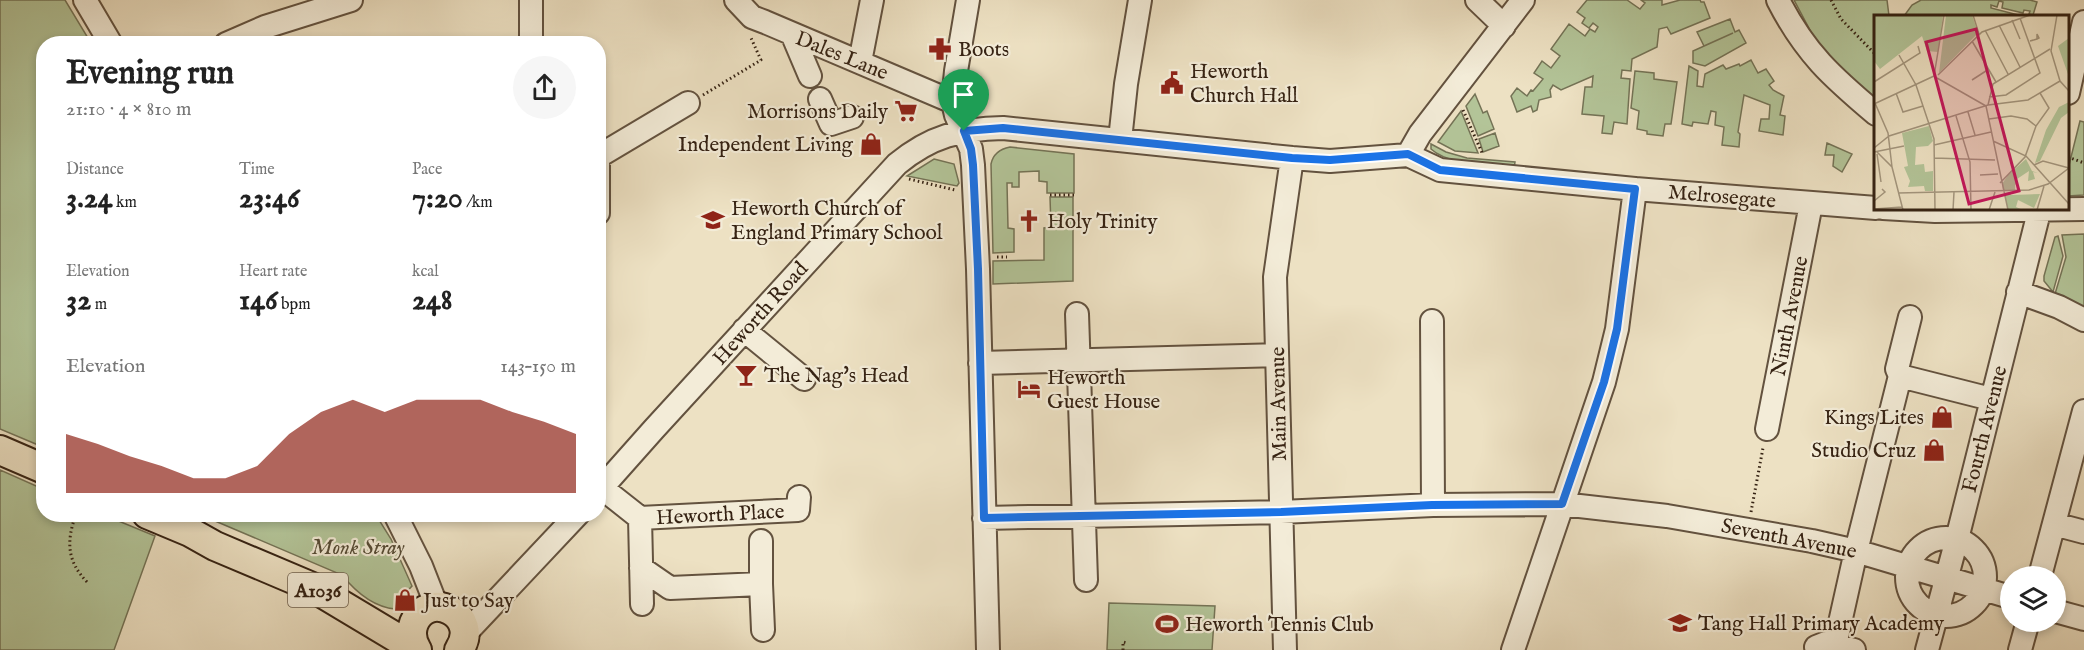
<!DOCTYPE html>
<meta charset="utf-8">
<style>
:root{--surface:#fff;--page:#f6f6f6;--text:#222;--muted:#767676;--accent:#8f2418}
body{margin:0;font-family:"IM FELL English",serif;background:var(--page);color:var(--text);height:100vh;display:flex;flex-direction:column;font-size:22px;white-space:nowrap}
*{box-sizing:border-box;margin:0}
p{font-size:20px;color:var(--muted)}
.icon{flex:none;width:33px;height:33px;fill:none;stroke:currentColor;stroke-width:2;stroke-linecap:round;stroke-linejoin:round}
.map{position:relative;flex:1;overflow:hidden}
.panel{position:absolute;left:36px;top:36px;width:570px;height:486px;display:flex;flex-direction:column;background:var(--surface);border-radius:24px;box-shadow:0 3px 9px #0003}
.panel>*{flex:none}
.tools{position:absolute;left:2000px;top:566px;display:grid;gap:12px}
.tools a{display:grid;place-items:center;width:66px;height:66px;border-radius:50%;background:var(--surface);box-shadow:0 3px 9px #0003;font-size:30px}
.pin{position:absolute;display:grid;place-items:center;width:51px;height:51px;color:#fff;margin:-62px -26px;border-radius:50% 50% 50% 0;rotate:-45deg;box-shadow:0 0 6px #0007}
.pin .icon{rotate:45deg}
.round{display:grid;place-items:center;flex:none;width:63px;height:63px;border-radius:32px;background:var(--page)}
.head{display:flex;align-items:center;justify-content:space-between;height:102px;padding:0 30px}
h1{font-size:33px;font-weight:700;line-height:45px}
.metrics{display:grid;grid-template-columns:repeat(3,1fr);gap:9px;height:102px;padding:6px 30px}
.metrics div{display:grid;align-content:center}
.metrics b{font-size:30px;font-weight:700}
.metrics small{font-size:16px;font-weight:400}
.metrics p{font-size:16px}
.chart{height:168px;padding:12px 30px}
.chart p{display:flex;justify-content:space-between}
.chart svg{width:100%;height:108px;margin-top:6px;fill:var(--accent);opacity:.7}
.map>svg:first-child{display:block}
</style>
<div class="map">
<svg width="2084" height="650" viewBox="0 0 2084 650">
<rect width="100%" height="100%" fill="#ede1c3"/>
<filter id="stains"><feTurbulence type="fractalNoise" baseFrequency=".00333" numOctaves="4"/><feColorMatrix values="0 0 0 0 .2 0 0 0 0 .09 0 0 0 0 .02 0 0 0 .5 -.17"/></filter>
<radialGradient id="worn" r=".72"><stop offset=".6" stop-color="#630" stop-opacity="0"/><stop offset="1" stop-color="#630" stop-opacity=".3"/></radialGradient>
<path fill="#b3c498" stroke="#747356" stroke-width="1.5" d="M0,0H65L91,43L44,44L43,447L0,429Z
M1587,0H1627L1640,9L1645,3L1641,0H1662V5L1680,0H1700L1701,2H1704L1710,18L1671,34L1667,27L1659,29L1657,47L1632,59L1631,71L1622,70L1621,78L1630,79L1627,124L1614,122L1612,134L1602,133L1604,116L1582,114L1585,87H1592L1593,76L1561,90L1553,85L1550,90L1551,97L1539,100L1537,110L1533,112L1531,106L1517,112L1511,96L1517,88L1527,96L1531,90L1533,91L1543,79L1534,73L1542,61L1551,68L1560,56L1551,49L1569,24L1585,36L1590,29L1595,32L1598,27L1593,23L1589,28L1582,23L1585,18L1577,12Z
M1794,0H1887L1889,16H1876L1875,104L1819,47Z
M1921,0H2030L2037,2L2033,15L2029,14L2030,11L2024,10L2023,13L2002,8L2003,2L1999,1L1997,7L1991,5V8L2022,16H1904L1912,5Z
M1730,19L1735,32L1739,30L1746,43L1705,66L1693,63V51L1733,33L1704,46L1697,32Z
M1751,60L1758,73L1766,69L1774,81L1769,85L1773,90L1784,96L1780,115L1785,116L1783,135L1759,131L1761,119H1769L1770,105L1744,95L1738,132L1740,134L1739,147L1722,145L1724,127L1715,125L1716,112L1711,111L1708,124L1693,122L1692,126L1682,124L1689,66L1698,71L1697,86L1703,87L1705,74L1723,65L1726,69L1739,64L1740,66Z
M1635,71L1654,73V79L1677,82L1671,124H1665L1663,136L1647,134V131L1637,129L1639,111L1631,108Z
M1475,94L1483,113L1487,111L1494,129L1478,136L1466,106Z
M1461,111L1478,153L1455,151L1438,142Z
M2080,121L2084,122V195L2068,196V169Z
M1495,133L1499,146L1483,152L1479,139Z
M1827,143L1852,154L1842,172L1833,166L1834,155H1825Z
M1431,144L1446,152L1467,158L1515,162L1514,169C1491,166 1448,165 1431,149Z
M1010,147L1074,154V193H1047V182L1039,181V171L1019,172V187H1012V183H1007L1008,228L1014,229V252L993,253L991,164C993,154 1000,149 1010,147Z
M934,159L954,164L959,183L957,186L907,176Z
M1050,197H1073V281L993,284V261L1044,260V228L1051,227Z
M2084,234V310L2055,294L2066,257L2062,235Z
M2058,236L2063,256L2053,292L2044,281V276L2055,237Z
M0,470L43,489L44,514L104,515L155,536L114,650H0Z
M201,515H376L391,539L412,586L397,602L395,609C374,607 355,591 342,575Z
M1109,603L1215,606L1212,650H1107Z"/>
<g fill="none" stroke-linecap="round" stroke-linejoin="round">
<g stroke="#63523f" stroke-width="26">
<path id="minor" d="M85,0L111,44
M531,0V44
M736,0L752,17L765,22L953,102
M968,0L956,71L953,102L956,115L971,149L973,165L978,269L988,650
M1477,0L1504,26
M1778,0C1805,53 1832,77 1876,114
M793,36L810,76
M226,44L265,27L351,0
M860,62L872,0
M2068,93L2084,22
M820,99L831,124L852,117
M1120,140L1126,84L1140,0
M598,155V213
M1408,155L1420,134L1523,0
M599,156L688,103
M1883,208L1935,211L2084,209
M2018,292L2059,307L2084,320
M1077,314L1086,580
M1432,321L1433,505
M744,330L804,379
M980,363L1277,355
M1900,376L1897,369L1910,317
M1767,429L1811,204
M602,488L640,518L798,510L799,497
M598,492L654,429L897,164C931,136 960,129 1003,128L1292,158L1330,161L1408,155L1440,170L1635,189L1876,208
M395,514L421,566L437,607
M640,518L642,604
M984,518L1281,512L1433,505L1562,504L1667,516L1812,541L1856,551L2010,597
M2054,524L2084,532
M1907 577a39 39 0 1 1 78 0a39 39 0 1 1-78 0Z
M641,568L670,588L761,584V541
M2040,576L2084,411
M761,584L763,630
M2055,611L2084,619
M465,634L578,514
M1835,645L1856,551L1900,376L1991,399
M1816,647L1826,643L1854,650
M1285,650L1275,277L1292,158
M1513,650L1604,382L1617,329L1635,189
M1927,650L1957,539L2040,208
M2020,650L2028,621"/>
</g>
<g stroke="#352213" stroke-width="32">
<path id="major" d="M0,450L44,469
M147,514L190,532L215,546L312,587L417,650
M417,650C412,642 410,633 414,623C429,588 482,616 459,650"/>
</g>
<path stroke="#352213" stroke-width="3" stroke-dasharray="1.5 3" stroke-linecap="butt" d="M1831,0L1841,19L1876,55
M703,95L761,60L751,38
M1463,110L1483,155
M2068,157L2084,163
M909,179L955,190
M1050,195H1076
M997,257H1007
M1751,512L1763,448
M76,514C66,542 67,561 87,582
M1123,650V642L1127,643"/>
<use href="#minor" stroke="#f3ecd8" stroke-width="22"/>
<use href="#major" stroke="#ede1c3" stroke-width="28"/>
</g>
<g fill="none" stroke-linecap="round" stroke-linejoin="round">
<g stroke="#fff" stroke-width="12">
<path id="route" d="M1003,128L1292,158L1330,160L1408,154L1440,170L1635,189L1617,329L1604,382L1562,504L1432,505L1281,512L984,518L978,269L973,165L971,149L964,131Z"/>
</g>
<use href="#route" stroke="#1a73e8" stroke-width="8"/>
</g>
<defs>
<g id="pharmacy-bare" transform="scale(1.8)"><path d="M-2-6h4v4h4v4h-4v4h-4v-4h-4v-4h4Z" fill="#8f2418" stroke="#f3ecd8" stroke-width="2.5" paint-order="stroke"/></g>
<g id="civic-bare" transform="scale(1.8)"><path d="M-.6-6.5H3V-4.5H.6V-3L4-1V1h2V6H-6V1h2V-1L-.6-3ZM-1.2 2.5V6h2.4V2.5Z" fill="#8f2418" stroke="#f3ecd8" stroke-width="2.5" paint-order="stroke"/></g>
<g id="supermarket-bare" transform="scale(1.8)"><path d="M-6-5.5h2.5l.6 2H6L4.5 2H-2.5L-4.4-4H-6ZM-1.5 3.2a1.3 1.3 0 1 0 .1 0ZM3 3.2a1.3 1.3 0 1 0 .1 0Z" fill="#8f2418" stroke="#f3ecd8" stroke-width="2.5" paint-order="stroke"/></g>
<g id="shop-bare" transform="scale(1.8)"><path d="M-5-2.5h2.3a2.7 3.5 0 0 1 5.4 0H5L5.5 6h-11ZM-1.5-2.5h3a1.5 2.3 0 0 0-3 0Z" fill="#8f2418" stroke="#f3ecd8" stroke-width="2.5" paint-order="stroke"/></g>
<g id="school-bare" transform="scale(1.8)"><path d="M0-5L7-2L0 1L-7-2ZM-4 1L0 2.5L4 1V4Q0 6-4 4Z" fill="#8f2418" stroke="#f3ecd8" stroke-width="2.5" paint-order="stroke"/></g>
<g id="church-bare" transform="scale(1.8)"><path d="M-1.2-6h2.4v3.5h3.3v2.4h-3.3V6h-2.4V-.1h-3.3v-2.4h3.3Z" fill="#8f2418" stroke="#f3ecd8" stroke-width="2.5" paint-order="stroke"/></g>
<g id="bar-bare" transform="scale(1.8)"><path d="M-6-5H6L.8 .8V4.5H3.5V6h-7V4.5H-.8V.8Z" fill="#8f2418" stroke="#f3ecd8" stroke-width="2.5" paint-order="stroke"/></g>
<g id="hotel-bare" transform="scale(1.8)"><path d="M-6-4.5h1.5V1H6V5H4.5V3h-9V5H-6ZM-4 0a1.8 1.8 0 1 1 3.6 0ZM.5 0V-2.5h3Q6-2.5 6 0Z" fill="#8f2418" stroke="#f3ecd8" stroke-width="2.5" paint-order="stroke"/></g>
<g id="stadium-bare" transform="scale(1.8)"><path d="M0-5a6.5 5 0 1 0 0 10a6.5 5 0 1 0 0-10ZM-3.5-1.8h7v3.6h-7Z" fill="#8f2418" stroke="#f3ecd8" stroke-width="2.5" paint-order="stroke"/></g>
</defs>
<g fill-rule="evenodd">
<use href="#pharmacy-bare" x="940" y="49"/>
<use href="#civic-bare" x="1172" y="83"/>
<use href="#supermarket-bare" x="906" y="111"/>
<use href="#shop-bare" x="871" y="144"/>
<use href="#school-bare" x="713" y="220"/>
<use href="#church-bare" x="1029" y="221"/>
<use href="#bar-bare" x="746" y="375"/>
<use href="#hotel-bare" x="1029" y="389"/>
<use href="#shop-bare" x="1942" y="417"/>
<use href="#shop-bare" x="1934" y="450"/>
<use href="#shop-bare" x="405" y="600"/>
<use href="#school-bare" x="1680" y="623"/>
<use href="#stadium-bare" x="1167" y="624"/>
</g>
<g text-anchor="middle" stroke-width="4.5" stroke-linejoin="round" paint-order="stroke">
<rect fill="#f3ecd8" stroke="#6e5f4e" stroke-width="1.5" x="288" y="573" width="60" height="34" rx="4.5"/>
<g font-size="20" font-weight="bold" fill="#352213">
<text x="318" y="597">A1036</text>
</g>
<g font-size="21" fill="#352213" stroke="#f3ecd8" text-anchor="start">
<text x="958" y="56">Boots</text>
<text x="1190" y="78">Heworth<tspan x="1190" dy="24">Church Hall</tspan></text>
<text x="888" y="118" text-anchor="end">Morrisons Daily</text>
<text x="853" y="151" text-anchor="end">Independent Living</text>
<text x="731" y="215">Heworth Church of<tspan x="731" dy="24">England Primary School</tspan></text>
<text x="1047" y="228">Holy Trinity</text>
<text x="764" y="382">The Nag's Head</text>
<text x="1047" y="384">Heworth<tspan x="1047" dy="24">Guest House</tspan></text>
<text x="1924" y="424" text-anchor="end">Kings Lites</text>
<text x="1916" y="457" text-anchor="end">Studio Cruz</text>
<text x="423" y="607">Just to Say</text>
<text x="1698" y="630">Tang Hall Primary Academy</text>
<text x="1185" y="631">Heworth Tennis Club</text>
</g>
<g font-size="21" fill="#352213" stroke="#f3ecd8">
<text transform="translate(842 55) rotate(22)" y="7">Dales Lane</text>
<text transform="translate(1722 196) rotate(5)" y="7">Melrosegate</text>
<text transform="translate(760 313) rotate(-48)" y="7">Heworth Road</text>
<text transform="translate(1789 316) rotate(-79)" y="7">Ninth Avenue</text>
<text transform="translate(1278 404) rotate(-91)" y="7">Main Avenue</text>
<text transform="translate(1984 429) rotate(-76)" y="7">Fourth Avenue</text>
<text transform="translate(720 514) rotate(-3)" y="7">Heworth Place</text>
<text transform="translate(1789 538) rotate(11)" y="7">Seventh Avenue</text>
</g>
<g font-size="21" font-style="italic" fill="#544a34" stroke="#f3ecd8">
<text x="358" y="554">Monk Stray</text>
</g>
</g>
<g transform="translate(1874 15)">
<rect width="195" height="195" fill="#ede1c3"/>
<path d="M0,0H69L64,37L53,36L48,21L6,54L0,46ZM72,0H98L104,18L65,58ZM195,23V62L184,31ZM195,87V97L187,103L166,146L161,148L172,115L185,92ZM55,111L59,126L54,131L42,132L41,150L50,149L51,157L59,156V176H51L50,171L34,172L36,166L30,152L34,151L28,118ZM152,144L158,156L164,158L159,157L161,164L154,166L155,156L143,164L144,172L141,169V175H129L128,169L134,160ZM136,177L137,180L166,179L160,193L144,185L142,192L149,195H134L130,178Z" fill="#b3c498"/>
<path fill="none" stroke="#a3957d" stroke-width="1.5" d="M99,0L105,19M183,0L177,36L186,66L195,76M138,5L146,24M125,10L146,52M111,15L134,59M98,26L122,67M156,26L163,24L165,23L163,19V24M25,40L42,70L60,124L61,195M64,60L108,17L156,0M60,61L70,0M63,63L112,91M98,65L115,54M0,67L46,38L44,31M22,78L29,97L49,91M115,82L132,80L166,58L146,3M1,88L14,118L18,152M0,89L60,61M114,90L119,69L176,34M112,91L134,195M94,97L101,120M82,101L96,147L97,195M115,104L137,101L153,104L162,111M119,126L152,141L195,189M60,130L117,117M0,133L15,121L114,90L154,85L186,66M0,137L30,131M3,137L18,152L29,195M3,139L7,167M60,143L121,145M160,150L169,146L195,153M106,160L124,159M126,168L151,142L162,111L175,93L166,78M24,178L155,175L174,169L195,153M0,186L11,177L8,174M0,194L28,192M79,195L80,177M115,195L121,177M163,195L170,171"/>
<path fill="#c2185b" fill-opacity="0.15" stroke="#c2185b" stroke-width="3" d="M102,14L145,176L95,189L52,27Z"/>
<rect width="195" height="195" fill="none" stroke="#352213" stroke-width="3"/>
</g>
<rect width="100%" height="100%" filter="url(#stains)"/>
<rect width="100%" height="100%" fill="url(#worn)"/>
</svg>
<div class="tools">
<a><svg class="icon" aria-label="layers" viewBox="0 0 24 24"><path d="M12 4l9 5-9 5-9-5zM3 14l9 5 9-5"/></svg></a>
</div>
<div class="pin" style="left:964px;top:131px;background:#1e9e55"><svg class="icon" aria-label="arrive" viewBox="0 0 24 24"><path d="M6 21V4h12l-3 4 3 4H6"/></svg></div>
<section class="panel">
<div class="head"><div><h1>Evening run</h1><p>21:10 · 4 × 810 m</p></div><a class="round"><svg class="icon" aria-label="share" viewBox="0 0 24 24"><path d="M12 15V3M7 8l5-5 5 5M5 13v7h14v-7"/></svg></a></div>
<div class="metrics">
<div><p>Distance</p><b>3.24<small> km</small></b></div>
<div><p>Time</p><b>23:46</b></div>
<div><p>Pace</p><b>7:20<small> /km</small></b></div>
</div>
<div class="metrics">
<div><p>Elevation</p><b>32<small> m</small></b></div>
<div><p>Heart rate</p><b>146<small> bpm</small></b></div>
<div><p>kcal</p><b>248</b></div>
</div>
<div class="chart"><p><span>Elevation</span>143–150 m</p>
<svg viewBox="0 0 160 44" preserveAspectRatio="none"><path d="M0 44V20L10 24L20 29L30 33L40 38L50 38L60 33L70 20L80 11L90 6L100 11L110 6L120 6L130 6L140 11L150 15L160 20V44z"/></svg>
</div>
</section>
</div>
